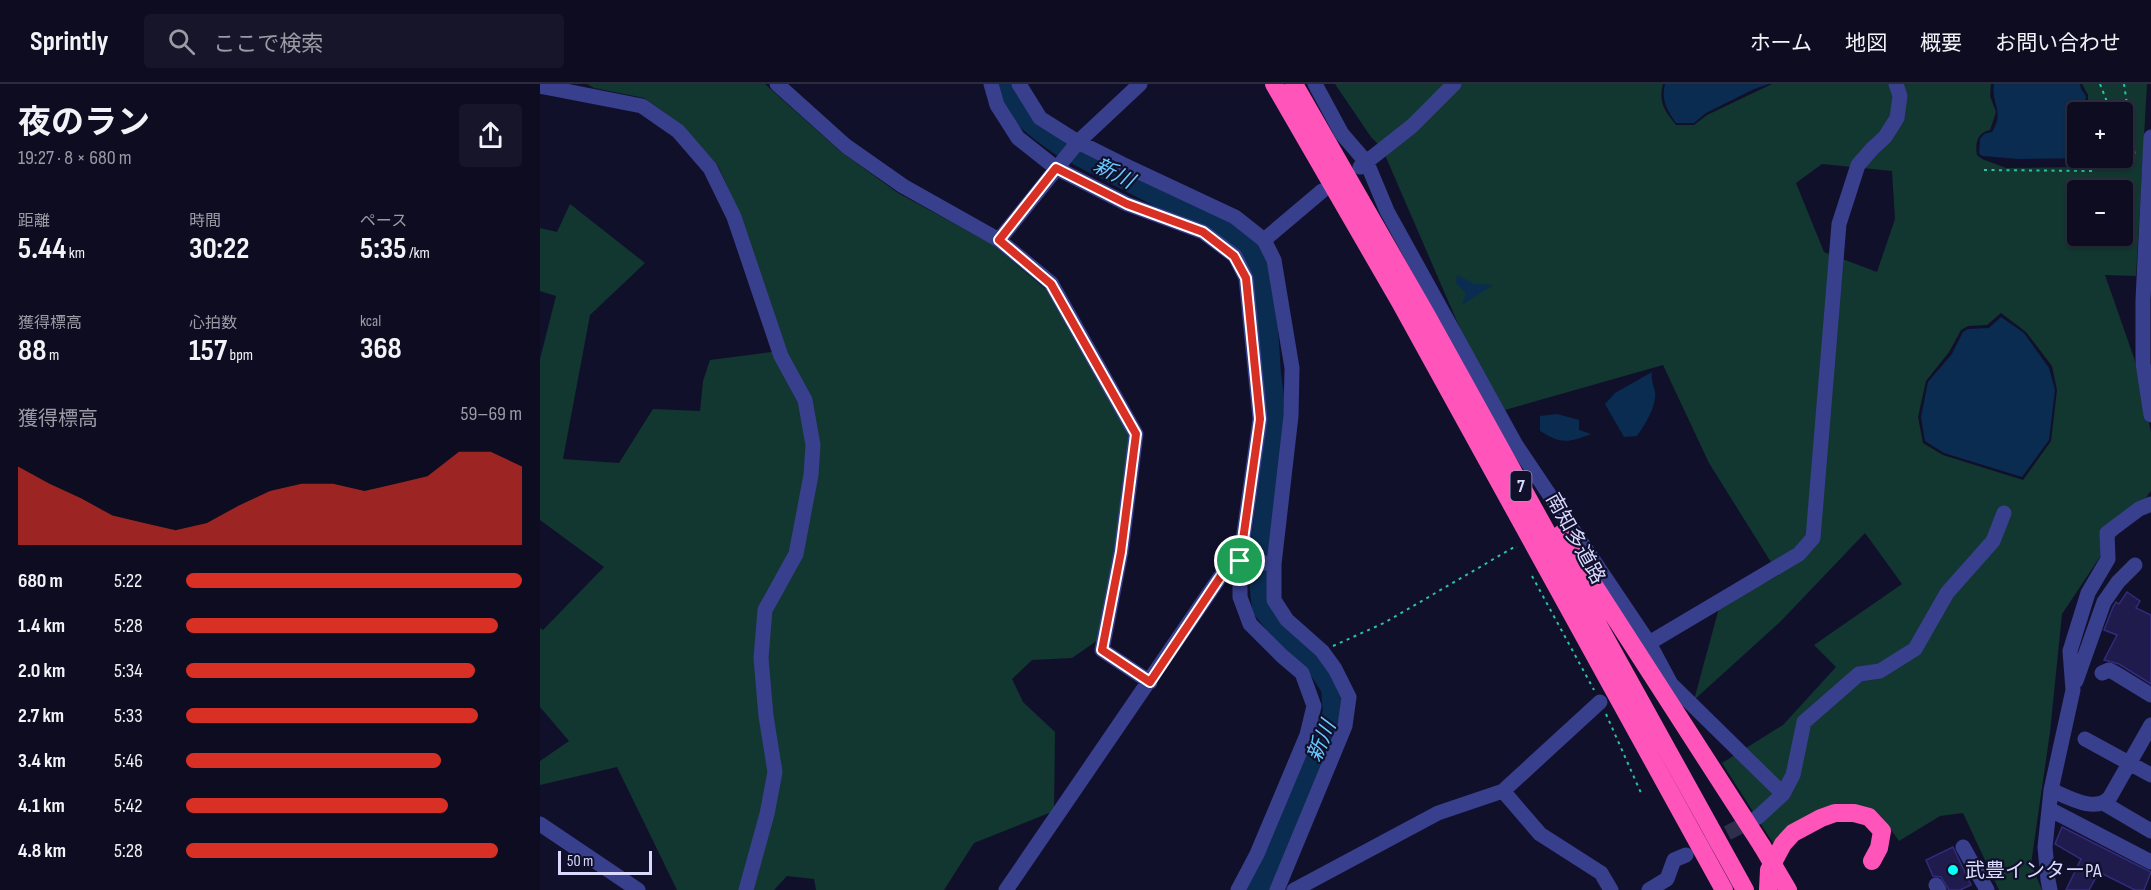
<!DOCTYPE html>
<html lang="ja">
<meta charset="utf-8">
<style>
:root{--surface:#0d0c20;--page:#161529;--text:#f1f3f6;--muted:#9a9ba5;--line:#2d2c3e;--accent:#d93025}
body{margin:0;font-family:"Sofia Sans Condensed","Noto Sans JP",sans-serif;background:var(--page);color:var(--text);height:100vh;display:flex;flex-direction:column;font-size:22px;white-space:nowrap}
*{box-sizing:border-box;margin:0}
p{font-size:20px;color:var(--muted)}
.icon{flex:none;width:33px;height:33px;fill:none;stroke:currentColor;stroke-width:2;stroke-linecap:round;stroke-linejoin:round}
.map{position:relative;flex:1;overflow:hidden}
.sheet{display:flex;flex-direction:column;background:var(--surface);width:540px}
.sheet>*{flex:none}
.tools{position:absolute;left:1527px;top:18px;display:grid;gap:12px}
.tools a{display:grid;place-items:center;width:66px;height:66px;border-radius:6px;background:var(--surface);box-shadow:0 2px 4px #0004,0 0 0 2px var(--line);font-size:30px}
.scale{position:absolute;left:18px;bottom:15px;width:94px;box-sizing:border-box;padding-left:6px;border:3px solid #dadaff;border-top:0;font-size:16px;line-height:21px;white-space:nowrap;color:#dadaff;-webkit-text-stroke:4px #11102b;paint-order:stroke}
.pin{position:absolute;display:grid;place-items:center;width:51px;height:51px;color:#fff;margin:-26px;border:3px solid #fff;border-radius:50%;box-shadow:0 2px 6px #0007}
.round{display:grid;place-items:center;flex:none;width:63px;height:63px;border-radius:6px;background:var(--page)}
.headline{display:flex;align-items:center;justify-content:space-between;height:102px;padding:0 18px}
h1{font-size:33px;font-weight:700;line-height:45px}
.figures{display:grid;grid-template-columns:repeat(3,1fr);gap:9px;height:102px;padding:6px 18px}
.figures div{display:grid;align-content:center}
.figures b{font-size:30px;font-weight:700}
.figures small{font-size:16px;font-weight:400}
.figures p{font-size:16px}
.chart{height:168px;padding:12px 18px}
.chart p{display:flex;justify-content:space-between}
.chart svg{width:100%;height:108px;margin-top:6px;fill:var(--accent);opacity:.7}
ul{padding:0 18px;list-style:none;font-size:20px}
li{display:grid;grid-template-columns:96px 72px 1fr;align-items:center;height:45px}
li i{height:15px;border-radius:8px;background:var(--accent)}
header{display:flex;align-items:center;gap:36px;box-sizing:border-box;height:84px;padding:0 30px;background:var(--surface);border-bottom:2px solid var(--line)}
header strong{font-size:28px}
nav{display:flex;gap:33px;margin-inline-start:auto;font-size:21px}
.search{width:420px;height:54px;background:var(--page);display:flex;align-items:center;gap:15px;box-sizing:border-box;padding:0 21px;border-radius:6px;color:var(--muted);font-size:22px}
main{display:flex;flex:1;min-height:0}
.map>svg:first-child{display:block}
</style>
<header>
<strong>Sprintly</strong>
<div class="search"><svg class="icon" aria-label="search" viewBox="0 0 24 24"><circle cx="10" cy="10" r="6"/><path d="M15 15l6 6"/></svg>ここで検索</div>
<nav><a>ホーム</a><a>地図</a><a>概要</a><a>お問い合わせ</a></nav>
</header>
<main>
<section class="sheet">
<div class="headline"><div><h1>夜のラン</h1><p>19:27 · 8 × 680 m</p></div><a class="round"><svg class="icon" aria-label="share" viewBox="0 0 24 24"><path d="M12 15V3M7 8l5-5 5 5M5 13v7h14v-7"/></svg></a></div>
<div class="figures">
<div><p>距離</p><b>5.44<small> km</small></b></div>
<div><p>時間</p><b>30:22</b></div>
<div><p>ペース</p><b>5:35<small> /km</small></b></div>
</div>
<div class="figures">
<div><p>獲得標高</p><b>88<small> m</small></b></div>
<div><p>心拍数</p><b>157<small> bpm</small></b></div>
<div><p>kcal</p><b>368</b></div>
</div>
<div class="chart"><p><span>獲得標高</span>59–69 m</p>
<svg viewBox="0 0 160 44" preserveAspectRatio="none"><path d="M0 44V12L10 19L20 25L30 32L40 35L50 38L60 35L70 28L80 22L90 19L100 19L110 22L120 19L130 16L140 6L150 6L160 12V44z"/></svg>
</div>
<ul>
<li><b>680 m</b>5:22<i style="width:100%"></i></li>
<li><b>1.4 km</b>5:28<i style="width:93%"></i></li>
<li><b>2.0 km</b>5:34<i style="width:86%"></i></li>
<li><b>2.7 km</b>5:33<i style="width:87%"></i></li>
<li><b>3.4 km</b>5:46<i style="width:76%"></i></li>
<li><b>4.1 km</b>5:42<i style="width:78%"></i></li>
<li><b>4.8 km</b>5:28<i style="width:93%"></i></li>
</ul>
</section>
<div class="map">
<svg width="1611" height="806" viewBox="0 0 1611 806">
<rect width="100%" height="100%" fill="#11102b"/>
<path fill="#123630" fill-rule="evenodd" d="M47,0H225L300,67L358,109L452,160L508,207L589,351L575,472L558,556L532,574L492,576L472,595L483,618L515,648L514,727L434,759L404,806H276L274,795L247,792L234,806H137L77,683L0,701V677L29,657L0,623V544L3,546L64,483L0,436V275L16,212L0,207V144L17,148L30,120L105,179L50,231L23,375L79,379L113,325L160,327L163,297L170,276L246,266L200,131L178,82L141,40L104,14L54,4Z
M795,0H1123C1118,18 1125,27 1136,41H1154L1167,31L1232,0H1451L1450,12L1456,28L1450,46C1437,49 1435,59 1437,71L1442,75L1466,84L1541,83L1553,76L1554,74H1582V28H1555L1553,19L1548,16V11L1542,0H1607L1596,192L1565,191L1594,274L1611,348V407L1560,473L1522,530L1510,648L1491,780L1502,806H1459L1423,729L1400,732L1359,757L1341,732L1262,735L1233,759L1182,679L1243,641L1296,583L1274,561L1362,500L1325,449L1241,537L1154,616L1179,524L1239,491L1169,379L1123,281L965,326L925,256L842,64L831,53ZM1282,80L1352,87L1355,135L1337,188L1284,168L1256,99ZM1538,106H1582V152H1538ZM1461,229L1486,248L1512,282L1517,306L1511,357L1483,396L1403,371L1383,359L1378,333L1386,297L1409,268L1421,246L1428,242L1447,241Z"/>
<path fill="#0a2c50" d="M1125,0H1229L1214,5L1166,29L1154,39H1136C1127,26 1121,17 1125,0Z
M1454,0H1540L1541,5L1546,12L1545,17L1551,21L1552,28H1538V74H1549L1479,75L1443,72L1439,70L1440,55L1444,50L1452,48C1465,27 1451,21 1454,0Z
M917,191L934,200L953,201L922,221L926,209L916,199Z
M1461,233L1484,249L1509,284L1515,306L1509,356L1482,393L1404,369L1385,357L1381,333L1388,298L1412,270L1423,248L1428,245L1449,244Z
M1112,288C1111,296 1113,300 1115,307C1117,322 1105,341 1097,352L1084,353L1065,320L1075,309Z
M1017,330L1039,336V346L1051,350C1028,359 1021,360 1000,347V332Z"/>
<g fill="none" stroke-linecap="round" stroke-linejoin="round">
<path stroke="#0a2c50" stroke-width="22" d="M467,0C479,34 496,43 524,63
M539,71L652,129L681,139L705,158L718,177L724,199L730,290L737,343L720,474
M718,806L794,629L792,604L774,576L749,557L723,524L719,489"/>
</g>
<path fill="#1f1b4d" stroke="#322b7b" stroke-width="1.5" d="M1587,508L1600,517L1596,524L1611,531V600L1579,580L1564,576L1577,551L1564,546L1573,523L1576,518L1579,520Z
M1522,743L1611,788L1604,806H1595L1559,788L1549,806H1526L1541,775L1515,760Z
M1413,763L1431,801L1420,806H1409L1401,793L1393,792L1386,776Z"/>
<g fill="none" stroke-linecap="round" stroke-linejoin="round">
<path stroke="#2f2e4b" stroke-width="15" stroke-dasharray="15 8" stroke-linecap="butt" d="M1167,760L1218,733"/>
<path stroke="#2ac3a8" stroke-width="2" stroke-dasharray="3 4.5" stroke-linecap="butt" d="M1560,0L1569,23L1568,28
M1584,0L1595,73
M1444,86L1555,87L1558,74
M992,492L1054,606
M793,562L844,539L976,462L977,463
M1066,630L1101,709"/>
<path stroke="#383f8d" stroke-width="15" d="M237,0L306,62L363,102L459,156L511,199L596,350L581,468L562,566L610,598
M451,0L457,21L478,54L516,84L587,120L663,148L695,172L706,194L720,335L700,477V513L710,540L742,572L762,589L774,622L767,651L717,770L698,806
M479,0L500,34L538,58L582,80L695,133L724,156L734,176L752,284L751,332L734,480V516L747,536L782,567L795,585L809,613L805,642L737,806
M775,0L802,50L827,79L847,127L976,361L1109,559
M0,2L102,22L138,47L170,84L194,133L241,272L265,316L273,361L271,391L256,470L225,526L221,574L226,632L235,688L227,730L206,806
M1611,53L1603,216V279L1611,331
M820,83L872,42L914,0
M459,156L538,58L600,0
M724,156L782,107
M1562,589L1569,586L1575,589L1611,611
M1536,597L1564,518L1578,498L1595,481
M1545,655L1611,691
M1511,706C1528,713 1556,730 1570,713L1611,641
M963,707L1000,750L1061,789L1071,806
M1243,710L1131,600L1109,559L1259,470L1273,454L1299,140L1318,81L1332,65L1345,53L1357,34L1360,12L1356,0
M1565,720L1611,747
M1509,725L1611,778
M1218,733L1243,710L1253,691L1264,638L1319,590L1340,587L1375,565L1407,509L1453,457L1464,429
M0,740L98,806
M1423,763L1447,806
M1396,801L1399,806
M466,806L689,480L700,477L734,480
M754,806L898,729L963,707L1060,618
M1109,806L1127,795L1134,776L1146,771
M1510,806L1508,796L1505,763L1511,706L1533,606L1530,567L1548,509L1568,475L1567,449L1599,425L1611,420"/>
<path stroke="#ff55ba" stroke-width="18" d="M734,0L860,218L1184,806
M754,0L887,232L1205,806
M1021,450L1222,762
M1228,806L1229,786L1243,760L1253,749L1281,734L1295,729H1314L1329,733L1342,747L1339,764L1332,777"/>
<path stroke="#ff55ba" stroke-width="18" d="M1222,762L1248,806"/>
</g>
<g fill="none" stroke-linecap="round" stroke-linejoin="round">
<g stroke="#fff" stroke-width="12">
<path id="route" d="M516,84L587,120L663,148L694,172L706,194L720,335L700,477L689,480L610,598L562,566L581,468L596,350L511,200L459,156Z"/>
</g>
<use href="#route" stroke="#d93025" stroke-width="8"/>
</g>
<circle fill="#06fffb" stroke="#11102b" stroke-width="2" cx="1413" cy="786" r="6"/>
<g text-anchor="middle" stroke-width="4.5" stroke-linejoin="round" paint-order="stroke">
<rect fill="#11102b" stroke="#9e9dbf" stroke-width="1.5" x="970.5" y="387" width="21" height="30" rx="4.5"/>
<g font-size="18" font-weight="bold" fill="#dadaff">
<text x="981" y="408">7</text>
</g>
<g font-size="20" fill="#dadaff" stroke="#11102b">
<text transform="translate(1036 454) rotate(61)" y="7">南知多道路</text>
</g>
<g font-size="20" fill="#dadaff" stroke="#11102b" text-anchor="start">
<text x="1425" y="793">武豊インターPA</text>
</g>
<g font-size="21" font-style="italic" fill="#68caff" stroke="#11102b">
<text transform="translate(574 89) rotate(27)" y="7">新川</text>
<text transform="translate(781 657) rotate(-67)" y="7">新川</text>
</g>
</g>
</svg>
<div class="tools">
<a>+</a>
<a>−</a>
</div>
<div class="scale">50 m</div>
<div class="pin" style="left:700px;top:477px;background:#1e9e55"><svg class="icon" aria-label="arrive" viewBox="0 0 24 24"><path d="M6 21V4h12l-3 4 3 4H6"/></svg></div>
</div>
</main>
